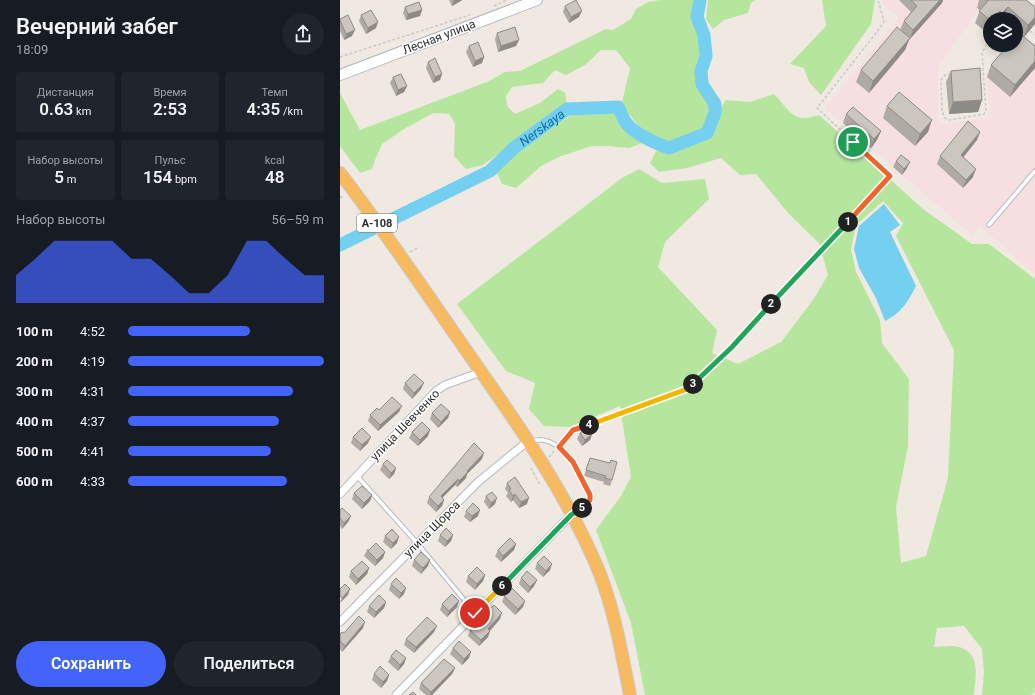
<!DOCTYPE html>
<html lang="ru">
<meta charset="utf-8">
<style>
:root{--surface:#171b24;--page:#20242c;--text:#f1f3f6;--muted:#9ea1a6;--accent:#4264fb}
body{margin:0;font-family:Roboto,sans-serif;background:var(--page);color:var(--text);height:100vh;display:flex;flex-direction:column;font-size:15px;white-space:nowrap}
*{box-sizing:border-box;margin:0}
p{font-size:13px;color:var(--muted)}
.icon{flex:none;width:22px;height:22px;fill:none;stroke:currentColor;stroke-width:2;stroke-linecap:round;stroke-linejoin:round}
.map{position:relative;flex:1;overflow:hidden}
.panel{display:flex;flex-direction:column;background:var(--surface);width:340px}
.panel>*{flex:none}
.tools{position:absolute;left:643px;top:12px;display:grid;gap:8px}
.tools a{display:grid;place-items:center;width:40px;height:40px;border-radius:50%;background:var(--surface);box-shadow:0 2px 10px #0003;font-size:20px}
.pin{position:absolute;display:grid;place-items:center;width:34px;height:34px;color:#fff;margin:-17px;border:2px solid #fff;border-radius:50%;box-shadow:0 1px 4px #0007}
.km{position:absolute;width:20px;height:20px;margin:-10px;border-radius:50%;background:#222;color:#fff;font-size:11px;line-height:20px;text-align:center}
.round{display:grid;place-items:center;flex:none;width:42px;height:42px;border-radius:21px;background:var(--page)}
.summary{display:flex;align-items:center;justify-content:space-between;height:68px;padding:0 16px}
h1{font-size:22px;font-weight:600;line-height:30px}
.metrics{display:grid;grid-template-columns:repeat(3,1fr);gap:6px;height:68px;padding:4px 16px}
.metrics div{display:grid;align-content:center;border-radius:4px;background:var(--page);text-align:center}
.metrics b{font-size:17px;font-weight:600}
.metrics small{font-size:11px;font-weight:400}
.metrics p{font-size:11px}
.chart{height:112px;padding:8px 16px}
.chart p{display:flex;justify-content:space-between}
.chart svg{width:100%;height:72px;margin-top:4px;fill:var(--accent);opacity:.7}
.cta{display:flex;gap:8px;margin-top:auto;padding:8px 16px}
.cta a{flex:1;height:46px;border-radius:24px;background:var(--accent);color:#fff;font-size:16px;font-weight:600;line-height:46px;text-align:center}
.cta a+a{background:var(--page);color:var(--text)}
ul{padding:0 16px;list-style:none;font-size:13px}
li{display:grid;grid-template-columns:64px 48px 1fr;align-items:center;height:30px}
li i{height:10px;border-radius:5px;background:var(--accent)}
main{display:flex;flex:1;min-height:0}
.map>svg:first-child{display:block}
</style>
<main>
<section class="panel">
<div class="summary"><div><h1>Вечерний забег</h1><p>18:09</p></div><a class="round"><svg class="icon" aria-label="share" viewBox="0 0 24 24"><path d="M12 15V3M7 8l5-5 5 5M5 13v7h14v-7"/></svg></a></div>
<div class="metrics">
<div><p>Дистанция</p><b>0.63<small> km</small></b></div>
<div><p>Время</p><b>2:53</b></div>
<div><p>Темп</p><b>4:35<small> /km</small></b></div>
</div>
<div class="metrics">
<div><p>Набор высоты</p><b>5<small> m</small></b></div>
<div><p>Пульс</p><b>154<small> bpm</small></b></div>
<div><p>kcal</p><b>48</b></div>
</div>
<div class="chart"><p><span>Набор высоты</span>56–59 m</p>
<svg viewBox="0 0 160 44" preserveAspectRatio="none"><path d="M0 44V27L10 17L20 6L30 6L40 6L50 6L60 17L70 17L80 27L90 38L100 38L110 27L120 6L130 6L140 17L150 27L160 27V44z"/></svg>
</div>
<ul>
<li><b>100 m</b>4:52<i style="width:62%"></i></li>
<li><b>200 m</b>4:19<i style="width:100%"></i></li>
<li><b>300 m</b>4:31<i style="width:84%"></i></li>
<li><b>400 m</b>4:37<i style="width:77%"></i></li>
<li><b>500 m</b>4:41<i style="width:73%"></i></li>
<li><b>600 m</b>4:33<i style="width:81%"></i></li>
</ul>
<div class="cta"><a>Сохранить</a><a>Поделиться</a></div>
</section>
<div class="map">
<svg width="695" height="695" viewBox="0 0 695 695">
<rect width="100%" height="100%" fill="#efe9e1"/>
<path fill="#f5dfe0" d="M544,0H654L637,7L639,9L598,67V119L604,124L651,117L646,73L668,45H676L695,52V275L640,226L632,235L485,108L559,18L542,2Z"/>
<path fill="#b6e59e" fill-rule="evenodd" d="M320,0H356C352,22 356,17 361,36C364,48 357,58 356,69C356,83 364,96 371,106L363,130L330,144C307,133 295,126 282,103L290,68L276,50H261L245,65L226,75L215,70L203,83L172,87L166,96L167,106L175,114L200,103L218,89L225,93L227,104L143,165L126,169L114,156L115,123L109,114L93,113L64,129L42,144L35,160L32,169L20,173L0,146V93L20,130L147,82L165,72L180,71L266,29L273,30L291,19L296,9L308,2Z
M368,0H415L411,3L408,13L384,20L373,29L366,19Z
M482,0H535L531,24L481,95L469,82L464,68L450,64L486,26Z
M434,94C450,111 453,124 479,115L583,209L632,244H649L695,279V692L691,695H642L644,673L642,649L624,626L597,628L594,647C602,647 612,645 619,647C642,654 635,677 634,695H305L291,623L256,530L281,496L291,477L280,406L229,427L204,426L189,409L195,383L166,371L117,304L282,178L299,169L322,183L365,179L369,199L325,242L318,267L377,330L372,353L398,364L441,342L473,300L488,275L479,243L449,214L416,174L400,175L381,158L347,168L319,172L310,163L316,151H331L372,134L380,109L386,100L410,102ZM543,201L563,223L556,236L614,350L608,478L586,556L561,563L556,507L568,446L569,379L542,343L540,320L516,272L511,249L516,225Z
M269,110L277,112L281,124L302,143L289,148L268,146H252L221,156L201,166L176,188L162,184L157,173L175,154L231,115Z"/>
<path fill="#75cff0" d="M544,204L560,225L550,232L576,286C568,302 561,313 545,321L536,298L519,268L514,249L519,226Z"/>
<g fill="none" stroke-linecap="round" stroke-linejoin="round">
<path stroke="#75cff0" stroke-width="13" id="s1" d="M0,245L150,171L175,147L227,109L278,107C281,112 283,119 287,124C298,136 315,143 329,148L367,133L375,113V104L362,84L361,71L366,56L364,35L357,17L360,0"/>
<g stroke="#b4b7c1" stroke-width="5.5">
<path id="service" d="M649,225L695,171
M191,441C195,441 200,439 203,440C228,444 240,476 250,495L246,506L234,513
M17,476L77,543L135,613"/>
</g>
<g stroke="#b4b7c1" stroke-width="9">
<path id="minor" d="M0,494L96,391L105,385L141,372
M0,622L138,482L188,441
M56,695L231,515"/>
</g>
<g stroke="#b4b7c1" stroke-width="12">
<path id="secondary" d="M0,75L197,0"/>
</g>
<g stroke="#c9c9c9" stroke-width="14">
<path id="trunk" d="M0,173C45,231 86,293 128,353C177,423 228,495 260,574C275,613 282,655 290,695"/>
</g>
<path stroke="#c9c9c9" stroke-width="1.5" stroke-dasharray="3 2" stroke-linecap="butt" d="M154,6L167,0
M690,31L695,35
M0,57L130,15
M611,74L605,75L601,80L602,111L605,118L609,120L644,114L646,111L642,53L650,38
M0,198L4,195
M70,252L79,247
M222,443L233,430L347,389L392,347L550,176L477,108L540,28L544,21L538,0
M209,457L214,451
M191,468L200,485"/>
<use href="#service" stroke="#fff" stroke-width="3.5"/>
<use href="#minor" stroke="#fff" stroke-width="7"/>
<use href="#secondary" stroke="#fff" stroke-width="10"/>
<use href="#trunk" stroke="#f8ba60" stroke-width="12"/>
</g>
<path fill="#afaba4" d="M109,0H122L121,1L112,6Z
M559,0H603L602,3L570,39L569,38L565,50L529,93L516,82L521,70L560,30L564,21L571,12Z
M639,0H686L695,7V24L684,37L695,46V68L670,97L647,77L651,65L679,33L676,30V19H650V29L647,33L635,23L640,10L637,8Z
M225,6L239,17L229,23L223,12Z
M65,7L82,10L80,16L66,20L63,13Z
M21,15L36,28L26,34L19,21Z
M0,19L12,36L4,40L0,31Z
M157,33L176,46L158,52L155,39Z
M129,46L144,57L142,63L133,67L126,52Z
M88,62L102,74L100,80L93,83L86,68Z
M611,71L642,100L638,112L609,114L606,82Z
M53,77L67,86L64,92L56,96L50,83Z
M547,106L588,132L575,146L543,118Z
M506,114L541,131L537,140L531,148L503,123Z
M637,140L623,157L633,177L623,188L597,164L600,156Z
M556,161L567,168L562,175L553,167Z
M65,383L81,389L72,399L63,389Z
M59,412L38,431L28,421L30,415Z
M110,412L108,418L98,428L90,419L92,413Z
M72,432L88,436L78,446L69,438Z
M240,433L252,434L250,440L242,446L237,439Z
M13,437L28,443L20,451L11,443Z
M250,458L272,480L270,486L263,484L264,482L244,476Z
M142,459L127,474L126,478L117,487L115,485L102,498L104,500L102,506L96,512L87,503L89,497Z
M43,464L56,468L54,474L49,479L40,470Z
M167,483L187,504L179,508L173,500L171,502L166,496L168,493L165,489Z
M14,493L32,495L30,501L22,509L12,499Z
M146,496L155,504L149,509L144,502Z
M0,510L11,516L8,522L2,529L0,526Z
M126,511L138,516L130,522L124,517Z
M100,535H113L111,541L105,547L98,541Z
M45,536L57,543L51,549L43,542Z
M176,544L174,550L161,562L155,556L158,550Z
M27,550L45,552L43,558L35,566L24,556Z
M74,560L88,566L81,574L72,566Z
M197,563L210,570L203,577L195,569Z
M29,568L27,574L16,585L9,577L11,571Z
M145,575L143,581L135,590L126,582L128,576Z
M181,578L197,580L194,586L188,593L179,584Z
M51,584L64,594L59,599L49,590Z
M164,596L183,607L175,615L162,602Z
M46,602L44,608L34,618L27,612L29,606Z
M102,604L117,607L107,617L100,610Z
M160,619L150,631L148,637L139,646L128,636L130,630Z
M23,628L2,652L0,649V634Z
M94,632L74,653L64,645L66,639Z
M113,648L129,658L122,665L110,654Z
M51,656L66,658L64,664L58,671L48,662Z
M115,668L112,674L92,695H86L79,689L81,683Z
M34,674L49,675L47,681L41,688L32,680Z"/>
<path fill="#8e8b86" d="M114,0H122L121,1L112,6Z
M600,0H603L602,3L570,39L573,30Z
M668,7L663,19H660L662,13Z
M82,10L80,16L66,20L68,14Z
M242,11L239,17L229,23L231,17Z
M660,11L657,19H653Z
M695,17V24L684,37L688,25Z
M38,22L36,28L26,34L28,28Z
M650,25V29L647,33Z
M15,30L12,36L4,40L6,34Z
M570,38L565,50L529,93L533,81Z
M179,40L176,46L158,52L161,46Z
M144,57L142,63L133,67L135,61Z
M695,61V68L670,97L675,85Z
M102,74L100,80L93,83L95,77Z
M67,86L64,92L56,96L58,90Z
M642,100L638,112L609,114L613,102Z
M592,120L588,132L575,146L580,134Z
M541,131L537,140L531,148L534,139Z
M640,132L637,140L618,164L621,155Z
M570,162L567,168L562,175L564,169Z
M636,169L633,177L623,188L626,180Z
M84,383L81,389L72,399L74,393Z
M62,406L59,412L38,431L40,425Z
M110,412L108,418L98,428L101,422Z
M90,430L88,436L78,446L80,440Z
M252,434L250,440L242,446L245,440Z
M31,437L28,443L20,451L22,445Z
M144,453L142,459L127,474L126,478L117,487L119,481L127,471Z
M56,468L54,474L49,479L51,473Z
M118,479L115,485L98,502L101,496Z
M175,494L173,500L171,502L173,496Z
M32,495L30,501L22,509L24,503Z
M157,498L155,504L149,509L151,503Z
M189,498L187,504L179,508L181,502Z
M104,500L102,506L96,512L98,506Z
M140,510L138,516L130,522L132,516Z
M11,516L8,522L2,529L4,523Z
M113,535L111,541L105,547L107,541Z
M59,537L57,543L51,549L53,543Z
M176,544L174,550L161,562L163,556Z
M45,552L43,558L35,566L37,560Z
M90,560L88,566L81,574L83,568Z
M212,564L210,570L203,577L206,571Z
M29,568L27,574L16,585L18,579Z
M145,575L143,581L135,590L137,584Z
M197,580L194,586L188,593L190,587Z
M66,588L64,594L59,599L61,593Z
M10,589L8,595L0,603L2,598Z
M119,601L117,607L107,617L109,611Z
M185,601L183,607L175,615L178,609Z
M46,602L44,608L34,618L36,612Z
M162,613L160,619L146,635L148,629Z
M25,622L23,628L2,652L5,646Z
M97,626L94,632L74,653L76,647Z
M150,631L148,637L139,646L141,640Z
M131,652L129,658L122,665L124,659Z
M66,658L64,664L58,671L60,665Z
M115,668L112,674L92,695H90L91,692Z
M49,675L47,681L41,688L43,682Z"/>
<path fill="#cbc7bf" stroke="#8e8b86" d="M236,0L242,11L231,17L225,6Z
M571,0H600L573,30L564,21L577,6Z
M646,0H686L695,7V17L688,25L668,7L662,13L660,11L653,19H650V20L639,11L648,1Z
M79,2L82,10L68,14L65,7Z
M31,10L38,22L28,28L21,15Z
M8,15L15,30L6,34L0,20V19Z
M175,27L179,40L161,46L157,33Z
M557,27L570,38L533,81L521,70Z
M679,33L695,46V61L675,85L651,65L668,45H676V36Z
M138,42L144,57L135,61L129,46Z
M95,58L102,74L95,77L88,62Z
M640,68L642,100L613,102L611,71Z
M61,74L67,86L58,90L53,77Z
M559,92L592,120L580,134L547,106Z
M513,107L541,131L534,139L506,114Z
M628,121L640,132L621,155L636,169L626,180L600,156Z
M561,155L570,162L564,169L556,161Z
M74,374L84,383L74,393L65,383Z
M52,397L62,406L40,425L30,415L37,408L39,410Z
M101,404L110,412L101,422L92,413Z
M82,422L90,430L80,440L72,432Z
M22,428L31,437L22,445L13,437Z
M247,428L252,434L245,440L240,433Z
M134,443L144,453L127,471L128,472L119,481L118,479L101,496L104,500L98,506L89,497Z
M250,458L270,463L271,460L277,462L272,480L265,478L266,476L246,470Z
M47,460L56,468L51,473L43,464Z
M175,477L189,498L181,502L175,494L173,496L169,490L171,489L167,483Z
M22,486L32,495L24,503L14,493Z
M152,492L157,498L151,503L146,496Z
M133,503L140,510L132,516L126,511Z
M2,508L11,516L4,523L0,518V510Z
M106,528L113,535L107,541L100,535Z
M52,529L59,537L53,543L45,536Z
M170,538L176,544L163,556L158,550Z
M36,543L45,552L37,560L27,550H29Z
M81,552L90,560L83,568L74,560Z
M204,556L212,564L206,571L197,563Z
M22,561L29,568L18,579L11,571Z
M137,567L145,575L137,584L128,576Z
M187,571L197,580L190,587L181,578Z
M56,578L66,588L61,593L51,584Z
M5,584L10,589L2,598L0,596V589Z
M172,588L185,601L178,609L164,596Z
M112,594L119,601L109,611L102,604Z
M39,595L46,602L36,612L29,606Z
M154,605L162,613L148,629L150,631L141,640L130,630Z
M19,616L25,622L5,646L0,641V634L2,632L4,633Z
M87,617L97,626L76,647L66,639Z
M119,641L131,652L124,659L113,648Z
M56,650L66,658L60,665L51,656Z
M104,659L115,668L91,692L81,683Z
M40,666L49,675L43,682L34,674Z
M73,692L76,695H69Z"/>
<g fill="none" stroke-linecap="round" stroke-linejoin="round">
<g stroke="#fff" stroke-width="8">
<path id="split-1" d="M508,222L550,176L513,142"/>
</g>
<g stroke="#fff" stroke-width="8">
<path id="split-2" d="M431,304L508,222"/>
</g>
<g stroke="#fff" stroke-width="8">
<path id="split-3" d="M353,384L392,347L431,304"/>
</g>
<g stroke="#fff" stroke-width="8">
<path id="split-4" d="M249,425L347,389L353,384"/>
</g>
<g stroke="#fff" stroke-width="8">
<path id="split-5" d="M242,508L250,500V495L233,462L219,447L233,430L249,425"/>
</g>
<g stroke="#fff" stroke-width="8">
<path id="split-6" d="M162,586L231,515L242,508"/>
</g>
<g stroke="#fff" stroke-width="8">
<path id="split-7" d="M135,613L162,586"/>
</g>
<use href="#split-1" stroke="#f0652b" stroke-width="5"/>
<use href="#split-2" stroke="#22a559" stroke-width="5"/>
<use href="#split-3" stroke="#22a559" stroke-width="5"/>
<use href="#split-4" stroke="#f5b400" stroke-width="5"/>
<use href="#split-5" stroke="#f0652b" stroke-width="5"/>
<use href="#split-6" stroke="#22a559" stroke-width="5"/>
<use href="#split-7" stroke="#f5b400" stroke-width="5"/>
</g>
<g text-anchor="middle" stroke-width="3" stroke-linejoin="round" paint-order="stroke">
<rect fill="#fff" stroke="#6d6d6d" stroke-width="1" x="17" y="214" width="40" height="18" rx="3"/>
<g font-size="11" font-weight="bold" fill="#2e2e2e">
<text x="37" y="227">А-108</text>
</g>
<g font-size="12" fill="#2e2e2e" stroke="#fff">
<text transform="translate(99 37) rotate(-21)" y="4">Лесная улица</text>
<text transform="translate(65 425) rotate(-46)" y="4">улица Шевченко</text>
<text transform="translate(92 529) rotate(-45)" y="4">улица Щорса</text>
</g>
<g font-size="13" font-style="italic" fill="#0d6fa3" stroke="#fff">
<text dy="5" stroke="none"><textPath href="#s1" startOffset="235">Nerskaya</textPath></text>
</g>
</g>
</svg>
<div class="tools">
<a><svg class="icon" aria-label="layers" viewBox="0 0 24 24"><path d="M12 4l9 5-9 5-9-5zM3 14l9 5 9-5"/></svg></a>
</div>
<div class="pin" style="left:513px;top:142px;background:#1e9e55"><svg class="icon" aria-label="arrive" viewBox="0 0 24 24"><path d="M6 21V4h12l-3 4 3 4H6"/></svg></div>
<div class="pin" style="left:135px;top:613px;background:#d93025"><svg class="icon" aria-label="check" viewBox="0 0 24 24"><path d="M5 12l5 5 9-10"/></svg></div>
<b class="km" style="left:508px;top:222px">1</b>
<b class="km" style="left:431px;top:304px">2</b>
<b class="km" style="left:353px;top:384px">3</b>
<b class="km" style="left:249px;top:425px">4</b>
<b class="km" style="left:242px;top:508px">5</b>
<b class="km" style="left:162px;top:586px">6</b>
</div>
</main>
